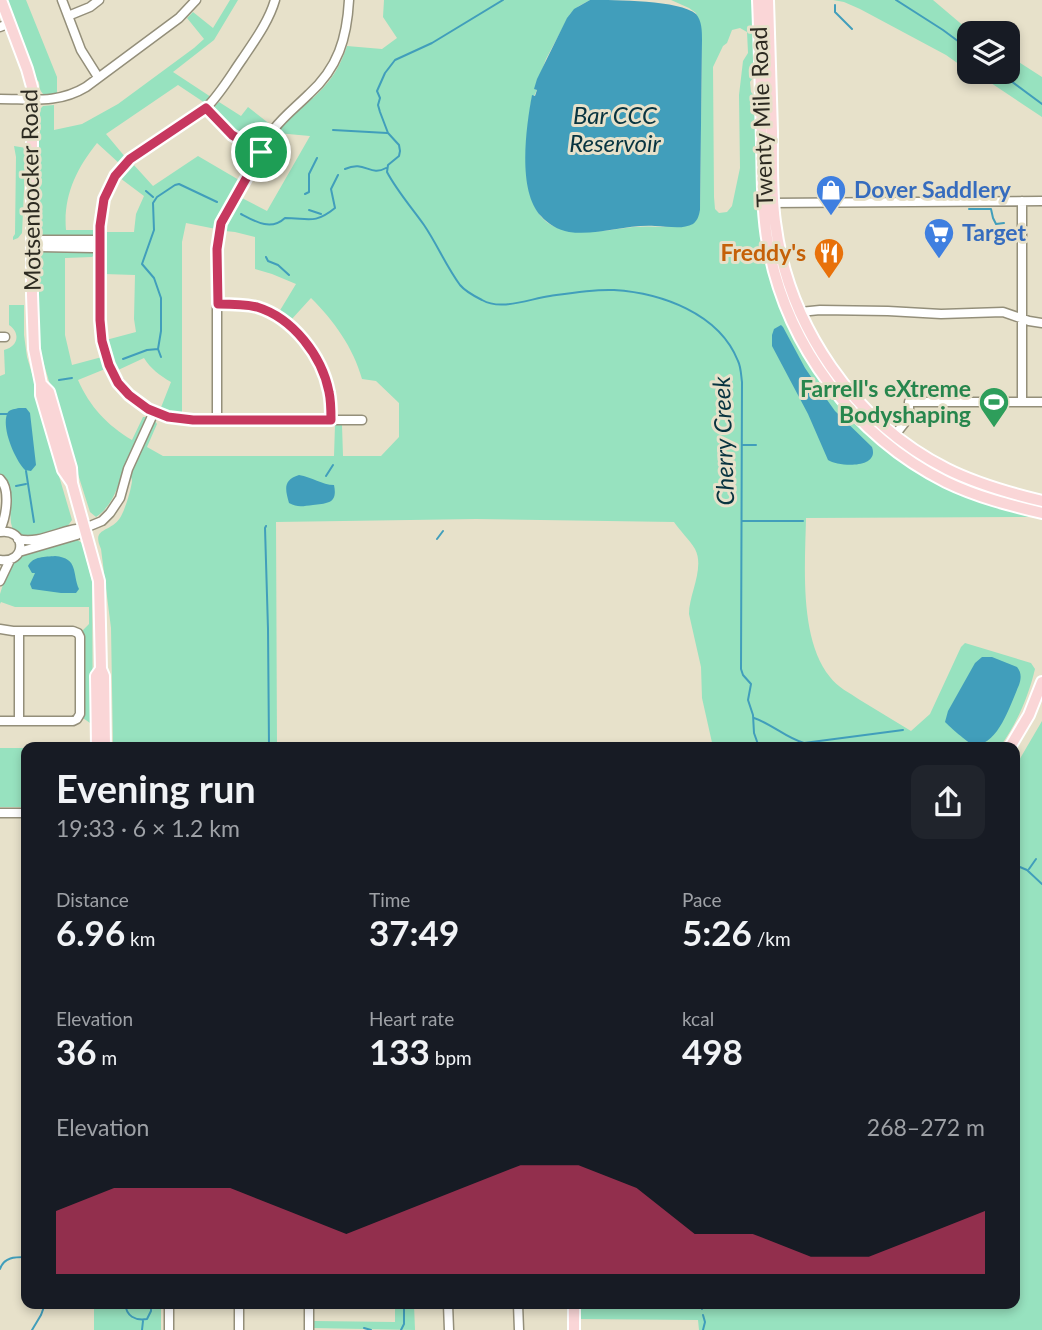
<!DOCTYPE html>
<meta charset="utf-8">
<style>
:root{--surface:#171b24;--page:#20242c;--text:#f1f3f6;--muted:#9ea1a6;--accent:#c7385f}
body{margin:0;font-family:Lato,sans-serif;background:var(--page);color:var(--text);height:100vh;display:flex;flex-direction:column;font-size:26px;white-space:nowrap}
*{box-sizing:border-box;margin:0}
p{font-size:23px;color:var(--muted)}
.icon{flex:none;width:38px;height:38px;fill:none;stroke:currentColor;stroke-width:2;stroke-linecap:round;stroke-linejoin:round}
.map{position:relative;flex:1;overflow:hidden}
.panel{position:absolute;left:21px;top:742px;width:999px;height:567px;display:flex;flex-direction:column;background:var(--surface);border-radius:14px;box-shadow:0 4px 10px #0003}
.panel>*{flex:none}
.controls{position:absolute;left:957px;top:21px;display:grid;gap:14px}
.controls a{display:grid;place-items:center;width:63px;height:63px;border-radius:14px;background:var(--surface);box-shadow:0 4px 10px #0003;font-size:35px}
.pin{position:absolute;display:grid;place-items:center;width:60px;height:60px;color:#fff;margin:-30px;border:4px solid #fff;border-radius:50%;box-shadow:0 2px 7px #0007}
.round{display:grid;place-items:center;flex:none;width:74px;height:74px;border-radius:14px;background:var(--page)}
.head{display:flex;align-items:center;justify-content:space-between;height:119px;padding:0 35px}
h1{font-size:38px;font-weight:700;line-height:52px}
.metrics{display:grid;grid-template-columns:repeat(3,1fr);gap:10px;height:119px;padding:7px 35px}
.metrics div{display:grid;align-content:center}
.metrics b{font-size:35px;font-weight:700}
.metrics small{font-size:19px;font-weight:400}
.metrics p{font-size:19px}
.chart{height:196px;padding:14px 35px}
.chart p{display:flex;justify-content:space-between}
.chart svg{width:100%;height:126px;margin-top:7px;fill:var(--accent);opacity:.7}
.map>svg:first-child{display:block}
</style>
<div class="map">
<svg width="1042" height="1330" viewBox="0 0 1042 1330">
<rect width="100%" height="100%" fill="#e7e1ca"/>
<path fill="#97e2bf" fill-rule="evenodd" d="M7,0H26L57,77V94H43L40,90L39,82L37,80Z
M230,0H238L214,40L173,72L211,97L205,103L178,85L106,134L126,158L120,164L97,143C76,169 63,197 66,230H96L92,237L42,236L38,230V142L40,138V109L43,106L54,105V130L82,124L118,104L194,48L204,39L187,18L193,12L213,28Z
M384,0H590L579,6L570,14L546,59L535,89L537,90L534,96H532C527,130 515,207 553,226C575,237 609,230 633,227C653,225 672,229 692,224L700,210L702,40L696,13L689,8L671,0H752L755,75L750,82L751,92L756,98L762,224L809,360L907,463L1042,517L806,518C805,566 799,639 830,677C837,687 850,693 860,700C877,710 894,721 911,731L930,714L961,647L965,643L1031,663L1035,669C1028,698 1017,723 1000,747H713L702,698L701,667L689,614C689,594 705,568 695,549C689,539 680,531 674,522L476,519L276,522L277,747H113L111,628L101,549C91,527 110,533 120,518C125,510 131,490 132,481C132,479 131,478 131,476C131,466 149,431 155,421L157,424L147,447L163,456H334L335,425H342L343,456H381L399,437V403L376,381L362,379C353,347 334,321 311,298L291,320L279,312L296,284L272,274L255,269V237L235,232L225,231L229,215L240,197L267,211L310,136L277,133C292,114 314,100 329,81C337,71 343,58 347,46L382,49L397,38L383,17ZM740,28L747,32L748,53L743,61L739,95L740,168L732,206L727,212L719,213L715,209L714,197L713,67L723,46L727,43L732,30Z
M833,0H933L966,28L975,33H970V72L946,55L860,9L844,2Z
M1008,55L1042,77V117L985,79L970,72H1008Z
M219,102L241,116L248,107L271,125L260,143C244,144 225,122 214,110L215,106Z
M14,146L26,148L22,233L18,238L13,240V237L15,234L16,157Z
M198,156L239,180L221,214L216,229L186,223L182,242V415L160,410L171,382C159,375 151,369 144,358L116,371L106,340L136,332L134,319L135,275L104,274V232H134L136,214L144,196L120,178L133,164L153,186Z
M44,250L92,251L95,254L92,257L65,258V335L72,365L102,357L105,369L78,380C90,407 107,425 132,440L143,417H146C139,433 132,448 126,464C118,484 115,504 96,517L90,512L77,471L74,467L41,354L39,341V255Z
M9,305H24V335L27,357L54,447L59,476L72,520L67,527L55,531L26,538L17,535L13,530L11,523L8,483L0,475V376L5,374L4,350C18,347 21,333 9,325Z
M76,539L82,543L92,581L93,747H83H90V723L83,718V630L89,624V607H15L1,602L0,604V594L9,565L21,553Z
M1042,721V1330H699L698,1320L579,1319L580,1304H1015V765L1018,762Z
M0,748H26V807H0Z
M94,1304H161V1330H94Z
M395,1304H414L415,1330L313,1328L314,1321L395,1322Z"/>
<path fill="#419ebb" d="M590,0C615,0 680,0 696,14C702,21 702,31 702,40L700,210C699,215 698,220 693,224C682,230 667,226 655,226C627,224 597,236 569,232C558,230 548,224 541,216C517,191 526,127 532,95L535,96L537,90L534,89L537,79L567,18L574,9Z
M781,325L783,327L805,368L820,390L835,411L872,447C880,469 839,467 828,460L808,414L772,346V335L774,329Z
M19,408H26L30,413L36,465L31,471L25,470C15,460 0,426 8,412C11,409 15,409 19,408Z
M299,475C312,477 322,485 334,485C338,504 327,503 313,505C303,506 298,508 289,503C285,489 283,480 299,475Z
M55,556C79,558 72,574 79,589L76,593H61L32,589L30,584L35,573H32L28,566C33,556 45,557 55,556Z
M982,657H992L1017,667C1022,673 1021,679 1019,685C1011,703 997,750 972,744C967,742 950,727 945,722L948,711L975,663Z"/>
<g fill="none" stroke-linecap="round" stroke-linejoin="round">
<path stroke="#419ebb" stroke-width="2" d="M503,0L432,43L395,60L385,73L377,91L380,98L378,105L380,112L388,133L399,145L400,151L399,156L388,165L387,172C397,191 412,208 424,225C437,244 446,266 460,285C465,291 474,296 482,300C501,311 529,299 550,296C570,293 593,289 614,290C661,293 719,313 738,361C741,367 741,375 742,382L741,669L743,675L751,684L748,700L753,715L754,733L759,747
M896,0L943,30L970,50
M835,5V12L852,29
M999,72L1042,104
M333,130L387,133
M345,169C365,160 370,177 386,168
M146,191L153,197
M305,194L309,192V174L317,158
M969,209H991L993,218L996,224L1004,223
M309,210L321,214
M241,214C256,222 271,231 285,218C308,218 314,225 335,208L331,189L338,175
M266,257L268,261L278,265L289,275
M161,357L158,349L161,331V298L154,278L142,264L154,230L153,203L157,197L175,185L179,184L217,202
M123,359L147,350L158,349
M59,380L72,378
M0,414H9
M743,445H756
M26,471L34,522
M326,476L333,465
M16,486L26,484
M742,521H803
M266,526L265,528L268,629L269,747
M437,539L443,531
M754,718C772,724 786,738 804,743L903,730
M1015,865L1027,870L1042,884
M1029,869L1036,859
M0,1269C4,1257 15,1257 26,1257
M126,1304C125,1316 136,1321 147,1319L151,1311V1304
M702,1309L704,1304
M364,1328L371,1330
M32,1330L41,1315L45,1304
M142,1330L143,1321
M401,1330L404,1324V1304
M703,1330L705,1322L703,1315"/>
<g stroke="#948f7a" stroke-width="11">
<path id="minor" d="M62,0L81,50L98,77
M275,0C269,21 255,40 243,58C231,75 221,93 206,108C177,128 128,153 111,184C96,210 100,240 100,268C100,288 98,308 100,327C104,376 136,417 187,420H362
M68,16L90,7L99,0
M0,27L10,23
M0,99C31,99 58,104 86,87L179,18L196,0
M206,108L232,135L261,152
M1022,201V402
M768,203L1042,201
M32,244L40,240H94L100,244
M32,244L40,247L94,248L100,244
M218,304C231,304 244,303 257,307C291,318 319,352 328,387C331,398 331,409 331,420
M800,312L820,310L888,311L941,314L1003,312L1029,321L1042,323
M0,337H5
M217,420V249L219,232L224,217L274,129C284,116 297,106 309,94C338,68 347,38 349,0
M895,435L909,417V402H1042
M0,479C11,490 6,517 0,530
M0,532C27,528 27,564 0,560
M18,539C40,545 63,528 85,528
M19,552L77,535L85,528L102,521L110,513L120,498L128,469L154,412
M0,581L10,560
M0,629L13,631H73L78,633L80,637V714L77,719L73,721H0
M19,631V721
M0,813H26
M169,1304V1330
M239,1304V1330
M309,1304V1330
M448,1304L449,1330
M518,1304L519,1330"/>
</g>
<g stroke="#fff" stroke-width="14">
<path id="major" d="M1,0L27,69L32,87V294L34,349L41,384V395L63,470L72,483
M758,0C760,48 761,96 762,143C763,177 762,211 768,244C786,345 854,436 946,482C977,497 1009,505 1042,513
M768,0C769,44 771,88 772,132C772,162 771,193 775,222C788,326 854,422 947,469C977,484 1009,493 1042,501
M41,384L49,392L71,468L72,483L99,581L101,669L104,676L105,747
M97,747L96,676L101,669
M1010,747L1029,715L1042,682
M574,1304V1330"/>
</g>
<use href="#minor" stroke="#fff" stroke-width="8"/>
<use href="#major" stroke="#fad6d7" stroke-width="10"/>
</g>
<g fill="none" stroke-linecap="round" stroke-linejoin="round">
<g stroke="#fff" stroke-width="14">
<path id="route" d="M206,108L232,135L261,152L221,223L217,249L218,304C231,304 244,304 257,307C293,318 322,356 329,392C331,401 331,411 331,420H193L168,417L148,409L129,395L118,383L109,365L102,341L100,320V226L104,199L115,176L130,159Z"/>
</g>
<use href="#route" stroke="#c7385f" stroke-width="9"/>
</g>
<defs>
<g id="shop-pin" transform="scale(1.575)"><path d="M0 17L-7.5 6A9.5 9.5 0 1 1 7.5 6Z" fill="#3f7fe0" stroke="#e7e1ca"/><path d="M-5-2.5h2.3a2.7 3.5 0 0 1 5.4 0H5L5.5 6h-11ZM-1.5-2.5h3a1.5 2.3 0 0 0-3 0Z" fill="#fff"/></g>
<g id="supermarket-pin" transform="scale(1.575)"><path d="M0 17L-7.5 6A9.5 9.5 0 1 1 7.5 6Z" fill="#3f7fe0" stroke="#e7e1ca"/><path d="M-6-5.5h2.5l.6 2H6L4.5 2H-2.5L-4.4-4H-6ZM-1.5 3.2a1.3 1.3 0 1 0 .1 0ZM3 3.2a1.3 1.3 0 1 0 .1 0Z" fill="#fff"/></g>
<g id="restaurant-pin" transform="scale(1.575)"><path d="M0 17L-7.5 6A9.5 9.5 0 1 1 7.5 6Z" fill="#e8710a" stroke="#e7e1ca"/><path d="M-5-6h1v4h1v-4h1v4h1v-4h1v5L-1.5 .5V6h-2V.5L-5-1ZM5-6V6H3V1.5H1.5Q1.5-4 5-6Z" fill="#fff"/></g>
<g id="stadium-pin" transform="scale(1.575)"><path d="M0 17L-7.5 6A9.5 9.5 0 1 1 7.5 6Z" fill="#2e9e5b" stroke="#e7e1ca"/><path d="M0-5a6.5 5 0 1 0 0 10a6.5 5 0 1 0 0-10ZM-3.5-1.8h7v3.6h-7Z" fill="#fff"/></g>
</defs>
<g fill-rule="evenodd">
<use href="#shop-pin" x="831" y="190"/>
<use href="#supermarket-pin" x="939" y="233"/>
<use href="#restaurant-pin" x="829" y="253"/>
<use href="#stadium-pin" x="994" y="402"/>
</g>
<g text-anchor="middle" stroke-width="6" stroke-linejoin="round" paint-order="stroke">
<g font-size="23" fill="#2c2a21" stroke="#e7e1ca">
<text transform="translate(762 117) rotate(-92)" y="8">Twenty Mile Road</text>
<text transform="translate(31 190) rotate(-91)" y="8">Motsenbocker Road</text>
</g>
<g font-size="23" font-weight="bold" fill="#366cbe" stroke="#e7e1ca" text-anchor="start">
<text x="854" y="198">Dover Saddlery</text>
<text x="962" y="241">Target</text>
</g>
<g font-size="23" font-weight="bold" fill="#c56008" stroke="#e7e1ca" text-anchor="end">
<text x="806" y="261">Freddy's</text>
</g>
<g font-size="23" font-weight="bold" fill="#27864d" stroke="#e7e1ca" text-anchor="end">
<text x="971" y="397">Farrell's eXtreme<tspan x="971" dy="26">Bodyshaping</tspan></text>
</g>
<g font-size="24" font-style="italic" fill="#083440" stroke="#e7e1ca">
<text x="615" y="124">Bar CCC<tspan x="615" dy="28">Reservoir</tspan></text>
<text transform="translate(724 441) rotate(-92)" y="8">Cherry Creek</text>
</g>
</g>
</svg>
<div class="controls">
<a><svg class="icon" aria-label="layers" viewBox="0 0 24 24"><path d="M12 4l9 5-9 5-9-5zM3 14l9 5 9-5"/></svg></a>
</div>
<div class="pin" style="left:261px;top:152px;background:#1e9e55"><svg class="icon" aria-label="arrive" viewBox="0 0 24 24"><path d="M6 21V4h12l-3 4 3 4H6"/></svg></div>
<section class="panel">
<div class="head"><div><h1>Evening run</h1><p>19:33 · 6 × 1.2 km</p></div><a class="round"><svg class="icon" aria-label="share" viewBox="0 0 24 24"><path d="M12 15V3M7 8l5-5 5 5M5 13v7h14v-7"/></svg></a></div>
<div class="metrics">
<div><p>Distance</p><b>6.96<small> km</small></b></div>
<div><p>Time</p><b>37:49</b></div>
<div><p>Pace</p><b>5:26<small> /km</small></b></div>
</div>
<div class="metrics">
<div><p>Elevation</p><b>36<small> m</small></b></div>
<div><p>Heart rate</p><b>133<small> bpm</small></b></div>
<div><p>kcal</p><b>498</b></div>
</div>
<div class="chart"><p><span>Elevation</span>268–272 m</p>
<svg viewBox="0 0 160 44" preserveAspectRatio="none"><path d="M0 44V22L10 14L20 14L30 14L40 22L50 30L60 22L70 14L80 6L90 6L100 14L110 30L120 30L130 38L140 38L150 30L160 22V44z"/></svg>
</div>
</section>
</div>
